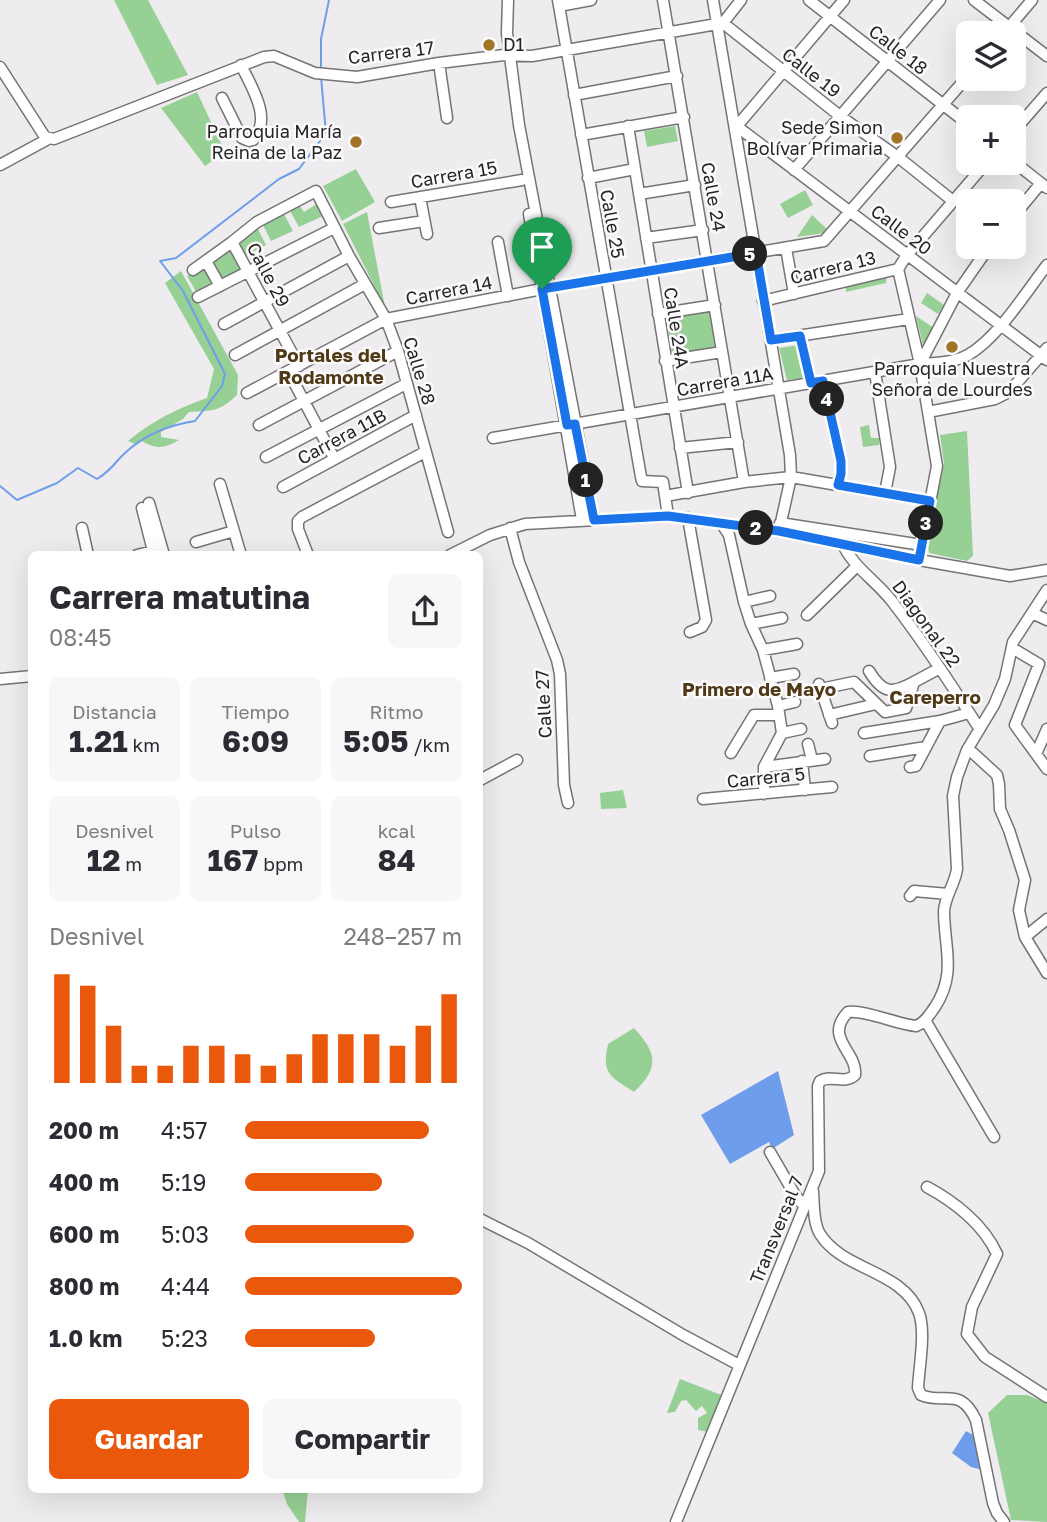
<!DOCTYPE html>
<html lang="es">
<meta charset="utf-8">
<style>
:root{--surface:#fff;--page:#f7f7f7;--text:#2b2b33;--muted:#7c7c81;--accent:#ea580c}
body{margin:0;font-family:"Golos Text",sans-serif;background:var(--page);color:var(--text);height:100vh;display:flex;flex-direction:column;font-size:26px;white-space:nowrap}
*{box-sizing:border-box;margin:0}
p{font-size:23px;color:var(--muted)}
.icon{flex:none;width:38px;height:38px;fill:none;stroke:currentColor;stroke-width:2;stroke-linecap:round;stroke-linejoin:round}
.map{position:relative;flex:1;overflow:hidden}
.drawer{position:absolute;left:28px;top:551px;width:455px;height:942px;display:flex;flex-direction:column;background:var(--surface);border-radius:10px;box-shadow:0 7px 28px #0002}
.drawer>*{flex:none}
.controls{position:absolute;left:956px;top:21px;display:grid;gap:14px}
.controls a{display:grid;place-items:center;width:70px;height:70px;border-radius:10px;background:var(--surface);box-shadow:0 7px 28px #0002;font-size:35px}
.pin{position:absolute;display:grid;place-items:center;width:60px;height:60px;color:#fff;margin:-72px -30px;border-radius:50% 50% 50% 0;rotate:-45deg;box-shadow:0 0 7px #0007}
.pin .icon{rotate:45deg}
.km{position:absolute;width:35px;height:35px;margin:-18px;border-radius:50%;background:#222;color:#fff;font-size:19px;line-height:35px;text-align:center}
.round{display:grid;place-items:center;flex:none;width:74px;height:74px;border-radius:10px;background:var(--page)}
.summary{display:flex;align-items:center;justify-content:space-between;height:119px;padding:0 21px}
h1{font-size:32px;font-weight:700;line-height:52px}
.metrics{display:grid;grid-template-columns:repeat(3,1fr);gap:10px;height:119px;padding:7px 21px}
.metrics div{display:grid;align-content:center;border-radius:10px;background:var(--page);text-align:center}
.metrics b{font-size:30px;font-weight:700}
.metrics small{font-size:19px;font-weight:400}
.metrics p{font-size:19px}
.chart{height:196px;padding:14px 21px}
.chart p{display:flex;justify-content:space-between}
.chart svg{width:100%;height:126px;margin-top:7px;stroke:var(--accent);stroke-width:6}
.cta{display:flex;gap:14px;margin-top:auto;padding:14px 21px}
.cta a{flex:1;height:80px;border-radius:10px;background:var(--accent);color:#fff;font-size:28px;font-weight:700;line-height:80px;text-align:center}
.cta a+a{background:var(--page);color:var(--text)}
ul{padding:0 21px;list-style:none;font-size:23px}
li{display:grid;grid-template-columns:112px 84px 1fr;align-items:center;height:52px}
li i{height:18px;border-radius:9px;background:var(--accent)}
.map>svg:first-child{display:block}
</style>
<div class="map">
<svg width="1047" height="1522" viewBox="0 0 1047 1522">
<rect width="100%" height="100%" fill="#efecef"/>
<path fill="#97d094" d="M114,0H148L188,75L157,85Z
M197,92L225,152L205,166L161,108Z
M675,126L678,141L647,147L644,131Z
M356,169L375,202L342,221L323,186Z
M805,190L813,205L788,218L780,204Z
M318,203L323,216L299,227L290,211L300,206L304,212Z
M367,212L385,307L343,224Z
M284,214L293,231L271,241L263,225Z
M812,215L827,229L825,233L797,237Z
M258,229L266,245L244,257L237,245Z
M230,246L242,270L221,282L208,261Z
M205,263L218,284L198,295L187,276Z
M181,271L238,375L237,395C218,413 213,410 189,412L183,419L161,432V437L179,440C165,448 157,450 142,441L135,444L128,441C152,421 178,408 207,398L214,369L165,283Z
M887,275L886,283L846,292V284Z
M927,293L944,305L938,314L921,303Z
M712,309L716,349L672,354L667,318Z
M916,316L934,328L924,349Z
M799,345L804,378L787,380L779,348Z
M869,425L871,438H879V445L863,447L860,427Z
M967,431L973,556L967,561L929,553L927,540L944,464L940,435Z
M623,790L627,808L601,809L600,793Z
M634,1028C657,1053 660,1067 634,1092C611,1077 601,1074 608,1044Z
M680,1379L724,1396L708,1432L698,1430V1418L707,1413L702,1406L696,1411L686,1400L681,1401L675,1412L667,1413Z
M1007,1395H1027L1047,1403V1522L1011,1520L988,1413Z
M282,1489H308L305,1522H299L287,1504Z"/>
<path fill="#6e9eeb" d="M778,1071L794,1135L772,1149L769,1142L730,1164L701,1115Z
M966,1431L975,1436L983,1470L971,1467L952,1453Z"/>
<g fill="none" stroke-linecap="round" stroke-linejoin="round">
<path stroke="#6e9eeb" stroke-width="2" d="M321,68V39L329,0
M0,486L17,500L57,483L78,468L97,479C113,469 113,464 125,453C144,435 169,425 195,421L222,386L225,374L183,291L160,261L176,258L279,179L299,169L326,133L321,77"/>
<g stroke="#757376" stroke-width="13">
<path id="minor" d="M508,0L507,33L519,125L594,520
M558,0L641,477L642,481L663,482L668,516
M663,0L744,482
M713,0L790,455L791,477L779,531
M809,0L968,124
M974,0L1047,56
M559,6L591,0
M723,23L741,0
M1004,33L1032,0
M439,63L447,118
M0,67L45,137L54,139L264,57L274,56L315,73L357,77L439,63L504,55L532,56L723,23L840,116L898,157L953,201
M574,95L677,76
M222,98L242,138L249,141L253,140C273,119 251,86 241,65
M735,125L1047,360
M628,126L688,493
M737,126L844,0
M1013,132L1047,93
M581,135L684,117
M1013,161L1047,188
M0,165L48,139
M794,170L940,0
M588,178L635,169
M639,194L695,185
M420,197L427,234
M391,202L522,180
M529,214L582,520
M1013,217L1041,183
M379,228L424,221
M646,238L703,230
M232,242L257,222L316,191L349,256L386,319L398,351L448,532
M498,242L508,296
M786,248L794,294
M206,261L220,286
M898,269L920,364L937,466L919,560
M193,270L232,242L299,366
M198,297L334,228
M763,301L898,269L907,255L986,163
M658,314L715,305
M224,324L349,256
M800,336L811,383
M771,340L909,319
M235,355L365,284
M665,361L722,352
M920,364L957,293L989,247
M288,371L334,458
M875,372L890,467L885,493
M823,381L841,462V474L837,485
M247,393L386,319L542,289L824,241L968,76
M928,412L995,399L1009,392L1047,348
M259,425L398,351
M493,438L920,364C936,363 953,363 968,355C997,339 1026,292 1047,265
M680,448L738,442
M266,457L406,384
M220,484L241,555
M283,487L416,415
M665,496L744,482L791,477L930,501
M149,503L164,555
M142,508L154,555
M688,518L706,620L702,627L690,632
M721,523L729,535L744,602L751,624L763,650L778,706L782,733L764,767V794
M780,523L922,545
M82,528L88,555
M510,528L519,562L557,660L560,674L564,785L568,803
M196,542L234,531
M842,543C854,568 874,579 891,600C923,641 951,684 979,728
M137,555L153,551
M308,555L298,529V521L302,517L425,452
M450,555L490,535L525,524L668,516L779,531L919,560L1010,576L1047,570
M744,602L770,596
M1032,613L1047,620
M807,615L857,566
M751,624L782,618
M1012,648L1039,664L1015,725L1047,769
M763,650L797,644
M869,671C883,694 892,694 914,682
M770,678L794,674
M0,679L32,676
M819,684L832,723
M820,689L854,682L885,712L906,708L914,682L940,668
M778,706L795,702
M829,715L876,704
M782,733L801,729
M864,733L940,721L969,713
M808,744L812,760
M967,750L973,753L997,775L999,784L1000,809L1009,830L1025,880L1019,910L1025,937L1047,973
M731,753L754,715H778
M1036,754L1047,729
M870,756L926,747
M802,761L805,790
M764,767L825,759
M910,767L916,766L940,721
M480,780L517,760
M703,799L832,787
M910,896L914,891L948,894
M1025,937L1047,919
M925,1020L994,1137
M770,1152L795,1195L804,1206
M927,1187C955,1202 984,1225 997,1254L972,1307L967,1334L985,1357L1047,1397
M813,1191C814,1204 813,1223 820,1234C843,1271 903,1270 919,1313C926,1332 919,1367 918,1388L921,1395C945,1405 960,1386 976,1420L993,1503L997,1513L1004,1522
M480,1219L528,1243L683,1335L739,1365
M676,1522L819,1171L818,1086L820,1081C832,1074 844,1085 855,1075C858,1052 823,1038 848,1012C867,1010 895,1024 916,1026C925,1023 929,1015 935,1007C957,973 944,947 944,911C945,896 955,884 957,869L953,796L957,777L967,750L994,705L1005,679L1013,642L1047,590"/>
</g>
<use href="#minor" stroke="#fff" stroke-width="10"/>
</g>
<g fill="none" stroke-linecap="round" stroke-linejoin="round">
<g stroke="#fff" stroke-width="14">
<path id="route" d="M756,253L771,340L800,336L811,383L823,381L841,461V474L838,485L930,501L919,560L779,531L668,516L594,520L575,424L567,425L542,289Z"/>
</g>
<use href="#route" stroke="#1a73e8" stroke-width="9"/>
</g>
<g fill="#a17525" stroke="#fdfafd" stroke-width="2.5">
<circle cx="489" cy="45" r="7"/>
<circle cx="897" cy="138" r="7"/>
<circle cx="356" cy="142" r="7"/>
<circle cx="952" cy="347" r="7"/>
</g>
<g text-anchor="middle" stroke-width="5" stroke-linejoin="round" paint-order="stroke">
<g font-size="18" fill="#262526" stroke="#fdfafd" text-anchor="end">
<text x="503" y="51" text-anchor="start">D1</text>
<text x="883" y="134">Sede Simon<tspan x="883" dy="21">Bolívar Primaria</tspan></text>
<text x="342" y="138">Parroquia María<tspan x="342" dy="21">Reina de la Paz</tspan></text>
<text x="952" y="375" text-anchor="middle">Parroquia Nuestra<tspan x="952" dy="21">Señora de Lourdes</tspan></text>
</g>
<g font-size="18" fill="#262526" stroke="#fdfafd">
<text transform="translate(898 50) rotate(38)" y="6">Calle 18</text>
<text transform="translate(391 53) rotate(-7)" y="6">Carrera 17</text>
<text transform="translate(811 73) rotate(38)" y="6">Calle 19</text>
<text transform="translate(454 175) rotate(-10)" y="6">Carrera 15</text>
<text transform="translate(713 197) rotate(80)" y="6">Calle 24</text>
<text transform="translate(612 224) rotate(80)" y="6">Calle 25</text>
<text transform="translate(901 230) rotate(37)" y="6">Calle 20</text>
<text transform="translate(833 268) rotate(-14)" y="6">Carrera 13</text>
<text transform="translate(268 275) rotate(62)" y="6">Calle 29</text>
<text transform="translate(449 291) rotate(-11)" y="6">Carrera 14</text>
<text transform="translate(676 328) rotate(81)" y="6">Calle 24A</text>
<text transform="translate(419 371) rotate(73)" y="6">Calle 28</text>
<text transform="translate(725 382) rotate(-10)" y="6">Carrera 11A</text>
<text transform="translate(342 437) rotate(-28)" y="6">Carrera 11B</text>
<text transform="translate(926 624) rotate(54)" y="6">Diagonal 22</text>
<text transform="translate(544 704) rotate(-93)" y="6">Calle 27</text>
<text transform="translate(766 778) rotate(-6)" y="6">Carrera 5</text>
<text transform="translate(777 1230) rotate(-68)" y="6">Transversal 7</text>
</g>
<g font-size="19" font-weight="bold" fill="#4f3a15" stroke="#fdfafd">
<text x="331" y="362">Portales del<tspan x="331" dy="22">Rodamonte</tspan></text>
<text x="759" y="696">Primero de Mayo</text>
<text x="935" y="704">Careperro</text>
</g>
</g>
</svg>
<div class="controls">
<a><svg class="icon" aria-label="layers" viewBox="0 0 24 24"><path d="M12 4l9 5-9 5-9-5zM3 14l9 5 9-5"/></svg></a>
<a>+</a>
<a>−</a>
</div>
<div class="pin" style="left:542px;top:289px;background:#1e9e55"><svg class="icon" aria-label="arrive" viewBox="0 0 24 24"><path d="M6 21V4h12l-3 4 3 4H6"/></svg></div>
<b class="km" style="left:586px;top:480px">1</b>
<b class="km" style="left:756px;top:528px">2</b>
<b class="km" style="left:926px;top:523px">3</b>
<b class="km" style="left:827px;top:399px">4</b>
<b class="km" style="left:750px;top:254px">5</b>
<section class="drawer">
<div class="summary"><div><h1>Carrera matutina</h1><p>08:45</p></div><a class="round"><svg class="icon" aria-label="share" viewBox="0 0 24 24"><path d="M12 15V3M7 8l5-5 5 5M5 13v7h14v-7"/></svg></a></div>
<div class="metrics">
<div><p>Distancia</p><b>1.21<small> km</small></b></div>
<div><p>Tiempo</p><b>6:09</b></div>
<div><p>Ritmo</p><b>5:05<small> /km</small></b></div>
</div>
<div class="metrics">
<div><p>Desnivel</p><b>12<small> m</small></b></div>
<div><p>Pulso</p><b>167<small> bpm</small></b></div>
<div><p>kcal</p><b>84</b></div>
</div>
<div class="chart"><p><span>Desnivel</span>248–257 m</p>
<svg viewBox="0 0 160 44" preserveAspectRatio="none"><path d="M5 44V6M15 44V10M25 44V24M35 44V38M45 44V38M55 44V31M65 44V31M75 44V34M85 44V38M95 44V34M105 44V27M115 44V27M125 44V27M135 44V31M145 44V24M155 44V13"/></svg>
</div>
<ul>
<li><b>200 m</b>4:57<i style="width:85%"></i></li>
<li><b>400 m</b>5:19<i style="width:63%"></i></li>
<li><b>600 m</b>5:03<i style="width:78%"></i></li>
<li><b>800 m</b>4:44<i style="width:100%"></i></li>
<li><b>1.0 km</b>5:23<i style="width:60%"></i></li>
</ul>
<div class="cta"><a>Guardar</a><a>Compartir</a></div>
</section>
</div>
